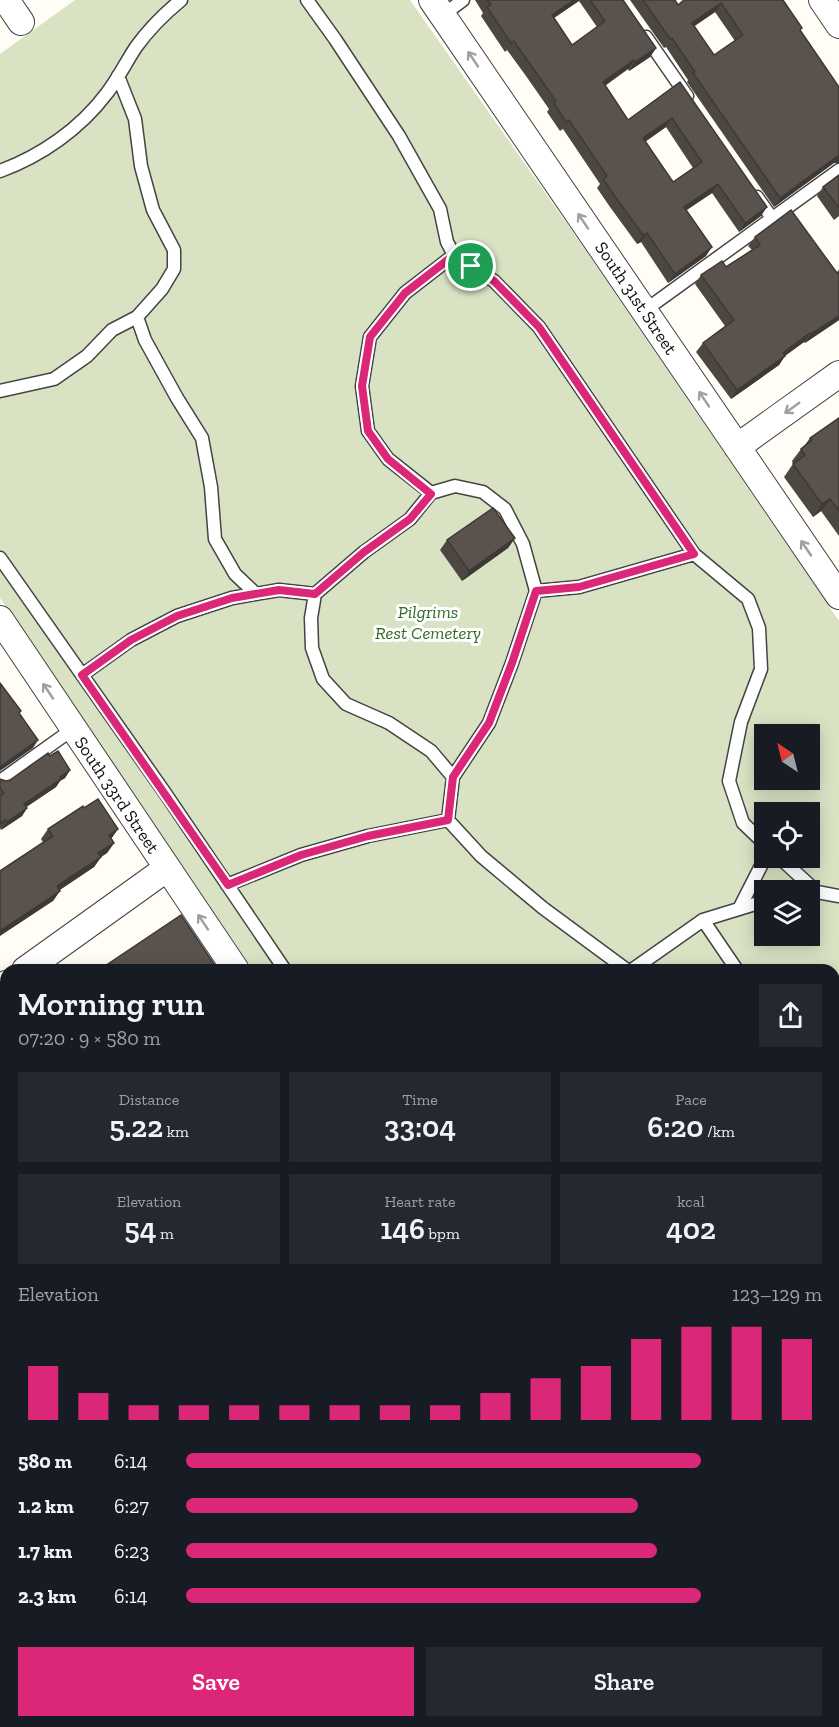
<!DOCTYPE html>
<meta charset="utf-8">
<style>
:root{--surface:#171b24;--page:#242831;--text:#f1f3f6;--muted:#9ea1a6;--accent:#db2777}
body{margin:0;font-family:"Zilla Slab",serif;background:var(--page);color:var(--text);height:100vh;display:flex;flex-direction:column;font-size:22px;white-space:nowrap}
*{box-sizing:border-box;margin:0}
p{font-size:20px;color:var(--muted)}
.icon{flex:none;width:33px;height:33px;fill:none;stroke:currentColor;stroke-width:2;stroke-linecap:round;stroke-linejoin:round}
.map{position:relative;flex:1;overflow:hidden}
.details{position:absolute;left:0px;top:964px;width:840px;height:764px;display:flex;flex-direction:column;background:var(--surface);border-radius:18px 18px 0 0;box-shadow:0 3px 15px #0003}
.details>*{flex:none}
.needle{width:39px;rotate:325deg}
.tools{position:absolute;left:754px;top:724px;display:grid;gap:12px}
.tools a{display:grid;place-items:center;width:66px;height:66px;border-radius:0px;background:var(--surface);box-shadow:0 3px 15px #0003;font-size:30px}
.pin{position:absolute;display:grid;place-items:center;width:51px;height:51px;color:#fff;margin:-26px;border:3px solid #fff;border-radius:50%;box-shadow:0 2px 6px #0007}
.round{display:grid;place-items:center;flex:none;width:63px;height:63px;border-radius:0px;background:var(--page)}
.head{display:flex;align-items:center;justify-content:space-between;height:102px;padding:0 18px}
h1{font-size:33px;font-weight:600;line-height:45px}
.metrics{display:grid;grid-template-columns:repeat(3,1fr);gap:9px;height:102px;padding:6px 18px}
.metrics div{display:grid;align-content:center;border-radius:0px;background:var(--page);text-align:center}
.metrics b{font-size:30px;font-weight:600}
.metrics small{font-size:16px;font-weight:400}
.metrics p{font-size:16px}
.chart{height:168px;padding:12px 18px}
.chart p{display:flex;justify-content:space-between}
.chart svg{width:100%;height:108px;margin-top:6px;stroke:var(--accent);stroke-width:6}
.button{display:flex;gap:12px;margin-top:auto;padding:12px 18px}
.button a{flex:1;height:69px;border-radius:0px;background:var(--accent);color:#fff;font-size:24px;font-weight:600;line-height:69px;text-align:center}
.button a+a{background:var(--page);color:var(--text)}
ul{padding:0 18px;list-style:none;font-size:20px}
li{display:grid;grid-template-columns:96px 72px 1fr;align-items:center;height:45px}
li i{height:15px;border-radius:8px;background:var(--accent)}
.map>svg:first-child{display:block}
</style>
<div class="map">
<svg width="839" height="1727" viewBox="0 0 839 1727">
<rect width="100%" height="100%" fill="#fffdf5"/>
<path fill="#d9e3c4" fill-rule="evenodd" d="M75,0H410L584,248L839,621V1562L834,1579V970H253L0,598V54ZM765,735H810V780H765ZM765,813H810V858H765ZM765,891H810V936H765Z"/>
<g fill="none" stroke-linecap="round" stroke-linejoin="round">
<g stroke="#444" stroke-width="15">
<path id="lane" d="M307,0L335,39L399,136L440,209L447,242L454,255L494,281L539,327L694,554L748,599L759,628L761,669L741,722L729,781L743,823L765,844
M443,15L463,0
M646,37L687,96
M0,171C41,156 80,129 107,93C118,79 126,62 136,47C149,29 164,14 181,0
M757,197L772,218
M644,311L839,170
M137,317L145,340L177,398L202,438L211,487L215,539L235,574L256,594
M0,391L54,379L87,356L112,330L137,317L162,289L174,269V250L153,210L141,166L135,119L118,76
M431,493L388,459L368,431L362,386L370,337L405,293L454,255
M0,558L165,793L285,970
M536,591L579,587L694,554
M315,594L364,552L410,519L431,493L455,486L483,492L505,509L523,544L536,591L512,663L489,723L453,777
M82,675L131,640L177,616L232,598L279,590L315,594L311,618L312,648L323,679L346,704L389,723L431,751L453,777L448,820
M0,781L73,729
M780,858L817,892L839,896
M227,885L301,855L368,836L448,820L481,856L543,908L627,970
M739,909L765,858
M703,920L737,970
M632,970L703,920L765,901
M834,1112L839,1120
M0,1185L6,1181
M834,1481L839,1463
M0,1531L6,1540"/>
</g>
<g stroke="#444" stroke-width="28">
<path id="street" d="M6,0L21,22
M432,0L839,596
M822,0L839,25
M737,447L839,374
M0,619L236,970
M25,970L166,869
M0,989L6,984
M0,1247L6,1256
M321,1722L324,1727
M752,1722L756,1727"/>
</g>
<g stroke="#222" stroke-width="36">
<path id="primary" d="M834,1720L839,1703"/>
</g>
<use href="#lane" stroke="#fff" stroke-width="12"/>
<use href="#street" stroke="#fff" stroke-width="26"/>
<use href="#primary" stroke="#f9d66b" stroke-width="33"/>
</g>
<path fill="#4d4742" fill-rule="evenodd" d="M475,0H623L656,48L650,57L629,71L628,69L605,86L628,120L680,82L761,216L739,232L712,193L686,210L706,256L668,283L641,242L637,244L610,207L597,188L600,184L563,129L560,131L547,112L549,109L526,76L507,50L505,52L481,16L483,13ZM579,1L597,27L572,45L554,18ZM666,127L693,168L673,182L645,142Z
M630,0H675L678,5L783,0L801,31L834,163L774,207L687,82L688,80L666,47L664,48ZM715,12L735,41L714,55L694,26Z
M839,175V216L834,220L817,196L823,187Z
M755,237L837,273L839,320L805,343L804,342L785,356L779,365L731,399L696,352L703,343L725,326L695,284L701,275L726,267L752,250L748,246Z
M839,418V536L821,511L813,517L784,477L793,464L792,461L801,449L805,445L810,438Z
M515,538L508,548L462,581L440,550L447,540Z
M50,756L70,770L65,778L60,781L56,787L26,807L27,808L22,816L1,830L0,828V779L6,781L10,780Z
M84,808L118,829L111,839L114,843L107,853L101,857L94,867L60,890L53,901L43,842L41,839L48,829Z
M0,1314L6,1323V1404L0,1397Z
M6,1500V1514L1,1508Z
M6,1581V1703L0,1695V1585Z
M19,1722H69L65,1725L66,1727H15Z
M99,1722H169L165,1727H103Z
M248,1722H290L287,1727H251Z
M369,1722H384L377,1727H373Z
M619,1722H745L749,1727H617Z"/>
<path fill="#3f3936" d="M574,0H580L545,24L552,15Z
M721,3L715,12L686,32L692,23Z
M656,48L650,57L629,71L635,62Z
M634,60L628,69L596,91L603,82Z
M672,118L666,127L637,147L643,138Z
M839,155V163H834L774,207L780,198Z
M718,184L712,193L678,216L684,207Z
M767,207L761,216L739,232L745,223Z
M647,233L641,242L637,244L643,235Z
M712,247L706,256L668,283L675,274Z
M839,316V320L805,343L811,334Z
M810,333L804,342L776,362L783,353Z
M785,356L779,365L731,399L737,390Z
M830,499L821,511L813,517L822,504Z
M515,538L508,548L462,581L469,571Z
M38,740L33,748L0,771V767Z
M70,770L65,778L60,781L56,787L19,812L24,804L60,777Z
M27,808L22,816L1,830L7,822Z
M118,829L111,839L109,835Z
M114,843L107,853L91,863L98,853Z
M101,857L94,867L50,896L57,886Z
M60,891L53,901L0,936V931Z
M6,1167V1173H5L0,1176V1172L2,1169Z
M6,1458V1460L0,1464V1462Z
M379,1722H384L375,1727Z"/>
<path fill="#5a524d" stroke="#3f3936" stroke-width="1.5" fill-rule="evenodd" d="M487,0H574L552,15L572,45L605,21L590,0H623L656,48L635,62L634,60L603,82L628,120L680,82L767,207L745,223L718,184L684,207L712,247L675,274L647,233L643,235L616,198L603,179L607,176L569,120L566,122L554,103L556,101L532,67L514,41L511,43L487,7L491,5ZM672,118L702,162L673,182L643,138Z
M643,0H675L678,5L684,0H783L802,28L800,30L839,87V155L780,198L693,73L695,72L672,38L670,39ZM721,3L743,35L714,55L692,23Z
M839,175V208L823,187Z
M791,210L837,273L839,271V316L811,334L810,333L783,353L785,356L737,390L703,343L734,320L701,275L722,261L726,267L760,245L755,237Z
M839,418V511L830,499L822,504L793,464L805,455L801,449L812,440L810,438Z
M493,508L515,538L469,571L447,540Z
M0,683L21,711L19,713L38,740L0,767Z
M58,751L70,770L60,777L61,779L24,804L27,808L7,822L5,820L0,824V796L4,793L0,788V779L6,781L10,780L48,753L50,756Z
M98,799L118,829L109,835L114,843L98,853L101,857L57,886L60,891L0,931V871L53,836L48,829L83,806L84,808Z
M181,915L218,970H99Z
M75,967L78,970H70Z
M0,1027L5,1033H6V1167L2,1169L0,1166Z
M0,1314L6,1323V1389L0,1381Z
M0,1441L6,1450V1458L0,1462Z
M6,1581V1685L0,1677V1585Z
M23,1722H63L66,1727H27Z
M112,1722H168L162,1727H116Z
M261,1722H290V1723L284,1727H265Z
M508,1722H520L523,1727H501Z
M625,1722H745L749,1727H624Z"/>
<defs><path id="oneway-shaft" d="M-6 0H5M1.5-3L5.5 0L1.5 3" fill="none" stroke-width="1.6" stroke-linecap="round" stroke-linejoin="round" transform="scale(1.5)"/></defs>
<g stroke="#a0a0a0">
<use href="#oneway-shaft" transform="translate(473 59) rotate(-124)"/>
<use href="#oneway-shaft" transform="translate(583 221) rotate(-124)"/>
<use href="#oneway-shaft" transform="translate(704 399) rotate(-124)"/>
<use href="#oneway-shaft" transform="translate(792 408) rotate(144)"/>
<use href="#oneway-shaft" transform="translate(806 548) rotate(-124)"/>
<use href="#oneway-shaft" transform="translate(48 691) rotate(-124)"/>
<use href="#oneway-shaft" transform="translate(203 922) rotate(-124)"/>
</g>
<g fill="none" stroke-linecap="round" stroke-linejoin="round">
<g stroke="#fff" stroke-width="12">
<path id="route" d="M454,255L494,281L539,327L694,554L579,587L536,591L512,663L489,723L453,777L448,820L368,836L301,855L228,885L82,675L131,640L177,616L232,598L279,590L315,594L364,552L410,519L431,494L388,459L368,431L362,386L370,337L405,293Z"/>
</g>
<use href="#route" stroke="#db2777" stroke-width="8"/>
</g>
<g text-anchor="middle" stroke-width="6" stroke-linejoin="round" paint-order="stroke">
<g font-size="18" fill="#111" stroke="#fff">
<text transform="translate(636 298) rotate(56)" y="6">South 31st Street</text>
<text transform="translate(117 795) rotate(56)" y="6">South 33rd Street</text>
</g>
<g font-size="18" font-style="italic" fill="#2f6b1f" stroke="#fff">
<text x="428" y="618">Pilgrims<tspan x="428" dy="21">Rest Cemetery</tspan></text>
</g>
</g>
</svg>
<div class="tools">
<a><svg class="needle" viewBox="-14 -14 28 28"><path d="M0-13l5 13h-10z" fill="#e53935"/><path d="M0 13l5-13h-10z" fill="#9ea1a6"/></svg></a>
<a><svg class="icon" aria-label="locate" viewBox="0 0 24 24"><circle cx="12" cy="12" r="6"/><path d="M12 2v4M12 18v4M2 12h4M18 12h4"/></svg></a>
<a><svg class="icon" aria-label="layers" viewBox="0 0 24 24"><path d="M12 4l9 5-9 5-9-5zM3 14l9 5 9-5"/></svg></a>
</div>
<div class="pin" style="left:471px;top:266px;background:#1e9e55"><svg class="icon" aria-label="arrive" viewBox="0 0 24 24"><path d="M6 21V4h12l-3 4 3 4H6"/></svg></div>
<section class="details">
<div class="head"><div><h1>Morning run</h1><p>07:20 · 9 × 580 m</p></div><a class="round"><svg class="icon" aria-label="share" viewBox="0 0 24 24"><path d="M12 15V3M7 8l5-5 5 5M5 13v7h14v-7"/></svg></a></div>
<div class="metrics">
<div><p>Distance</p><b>5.22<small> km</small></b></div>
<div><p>Time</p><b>33:04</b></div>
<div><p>Pace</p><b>6:20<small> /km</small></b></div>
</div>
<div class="metrics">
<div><p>Elevation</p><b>54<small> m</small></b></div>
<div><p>Heart rate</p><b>146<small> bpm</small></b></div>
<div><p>kcal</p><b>402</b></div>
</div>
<div class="chart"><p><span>Elevation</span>123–129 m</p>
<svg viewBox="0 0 160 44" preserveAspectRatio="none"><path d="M5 44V22M15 44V33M25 44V38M35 44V38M45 44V38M55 44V38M65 44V38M75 44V38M85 44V38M95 44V33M105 44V27M115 44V22M125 44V11M135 44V6M145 44V6M155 44V11"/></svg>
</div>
<ul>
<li><b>580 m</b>6:14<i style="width:81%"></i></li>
<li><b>1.2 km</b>6:27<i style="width:71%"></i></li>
<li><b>1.7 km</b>6:23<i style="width:74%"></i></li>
<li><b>2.3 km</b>6:14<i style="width:81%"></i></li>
</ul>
<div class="button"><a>Save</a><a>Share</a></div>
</section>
</div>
